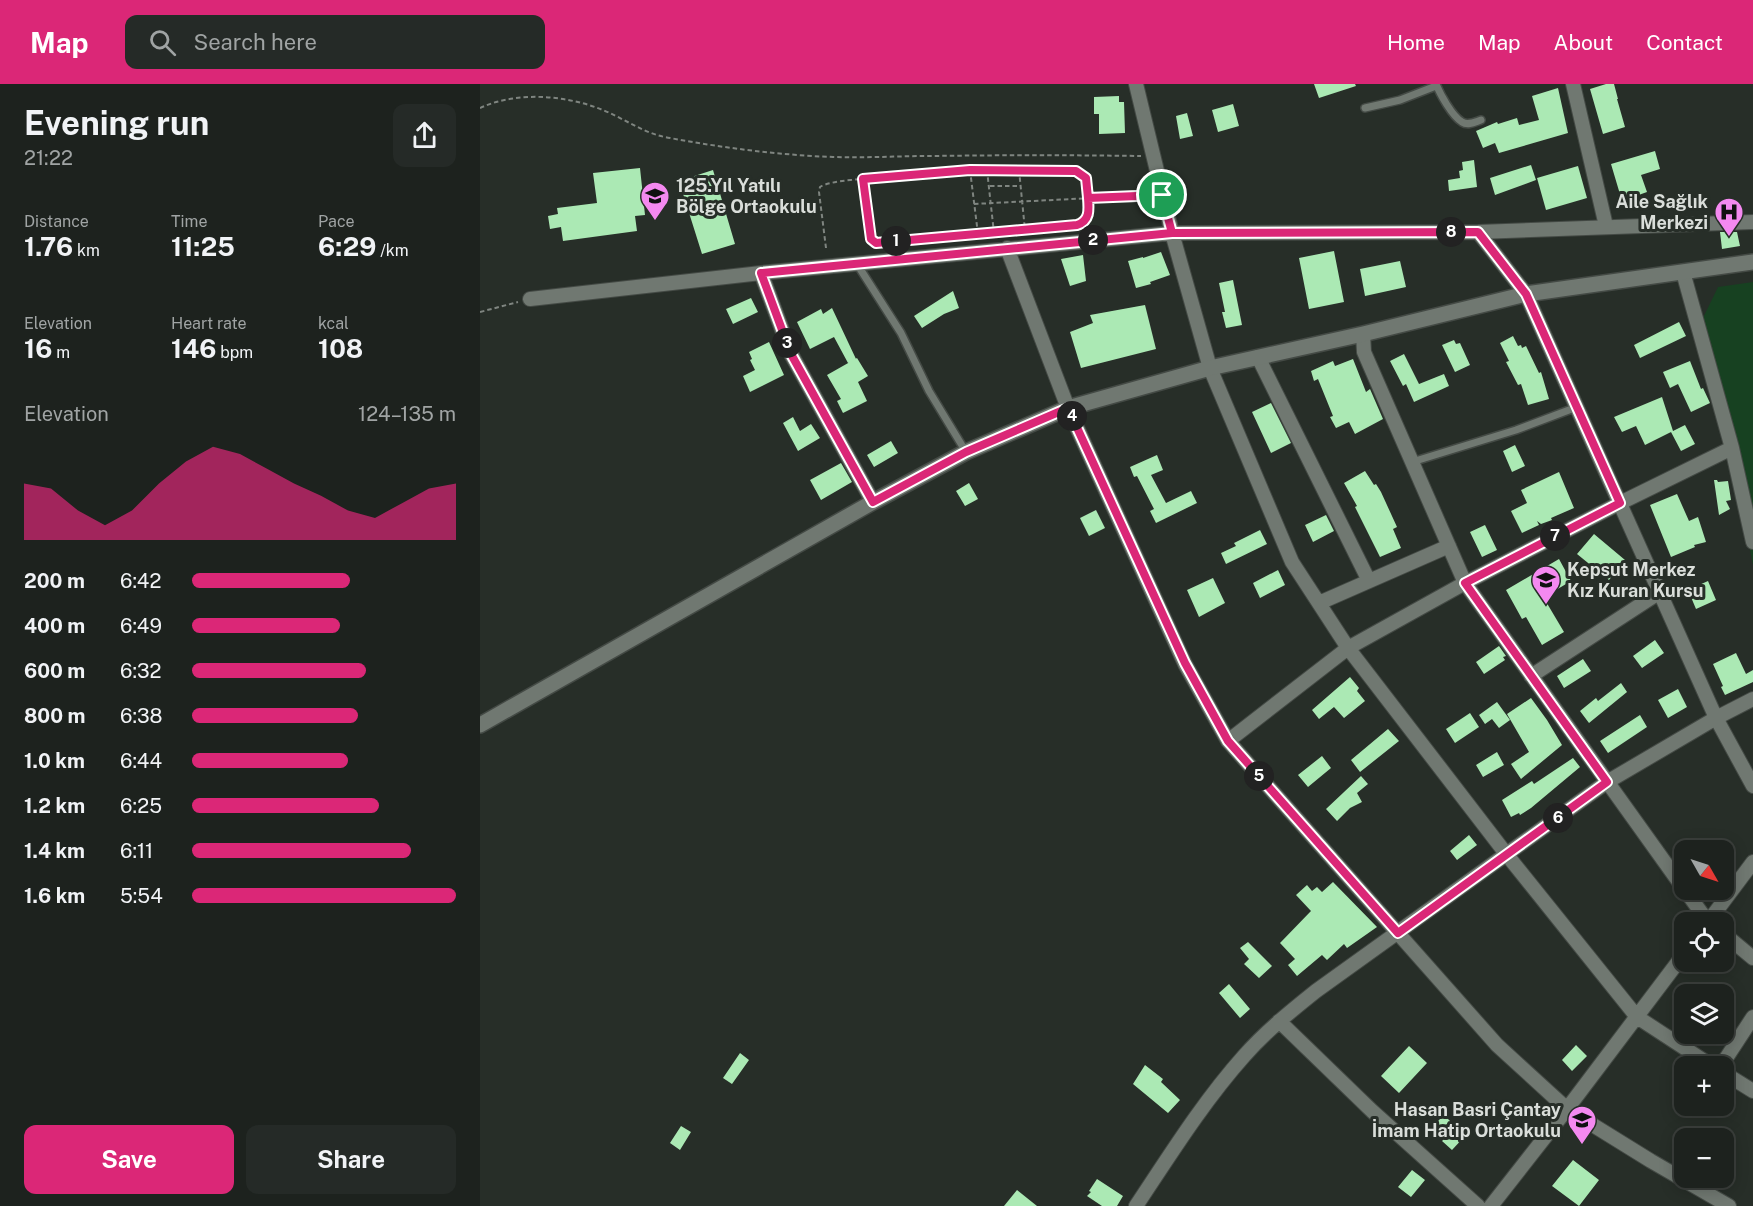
<!DOCTYPE html>
<meta charset="utf-8">
<style>
:root{--surface:#1d221e;--page:#252a27;--text:#f1f3f6;--muted:#a0a4a4;--line:#3b3f3c;--accent:#db2777}
body{margin:0;font-family:"Public Sans",sans-serif;background:var(--page);color:var(--text);height:100vh;display:flex;flex-direction:column;font-size:22px;white-space:nowrap}
*{box-sizing:border-box;margin:0}
p{font-size:20px;color:var(--muted)}
.icon{flex:none;width:33px;height:33px;fill:none;stroke:currentColor;stroke-width:2;stroke-linecap:round;stroke-linejoin:round}
.map{position:relative;flex:1;overflow:hidden}
.side{display:flex;flex-direction:column;background:var(--surface);width:480px}
.side>*{flex:none}
.needle{width:39px;rotate:129deg}
.buttons{position:absolute;left:1194px;top:756px;display:grid;gap:12px}
.buttons a{display:grid;place-items:center;width:60px;height:60px;border-radius:12px;background:var(--surface);box-shadow:0 3px 15px #0003,0 0 0 2px var(--line);font-size:30px}
.pin{position:absolute;display:grid;place-items:center;width:51px;height:51px;color:#fff;margin:-26px;border:3px solid #fff;border-radius:50%;box-shadow:0 2px 6px #0007}
.km{position:absolute;width:30px;height:30px;margin:-15px;border-radius:50%;background:#222;color:#fff;font-size:16px;line-height:30px;text-align:center}
.round{display:grid;place-items:center;flex:none;width:63px;height:63px;border-radius:12px;background:var(--page)}
.summary{display:flex;align-items:center;justify-content:space-between;height:102px;padding:0 24px}
h1{font-size:33px;font-weight:700;line-height:45px}
.figures{display:grid;grid-template-columns:repeat(3,1fr);gap:9px;height:102px;padding:6px 24px}
.figures div{display:grid;align-content:center}
.figures b{font-size:26px;font-weight:700}
.figures small{font-size:16px;font-weight:400}
.figures p{font-size:16px}
.chart{height:168px;padding:12px 24px}
.chart p{display:flex;justify-content:space-between}
.chart svg{width:100%;height:108px;margin-top:6px;fill:var(--accent);opacity:.7}
.button{display:flex;gap:12px;margin-top:auto;padding:12px 24px}
.button a{flex:1;height:69px;border-radius:12px;background:var(--accent);color:#fff;font-size:24px;font-weight:700;line-height:69px;text-align:center}
.button a+a{background:var(--page);color:var(--text)}
ul{padding:0 24px;list-style:none;font-size:20px}
li{display:grid;grid-template-columns:96px 72px 1fr;align-items:center;height:45px}
li i{height:15px;border-radius:8px;background:var(--accent)}
header{display:flex;align-items:center;gap:36px;box-sizing:border-box;height:84px;padding:0 30px;background:var(--accent);color:#fff}
header strong{font-size:28px}
nav{display:flex;gap:33px;margin-inline-start:auto;font-size:21px}
.search{width:420px;height:54px;background:var(--page);display:flex;align-items:center;gap:15px;box-sizing:border-box;padding:0 21px;border-radius:12px;color:var(--muted);font-size:22px}
main{display:flex;flex:1;min-height:0}
.map>svg:first-child{display:block}
</style>
<header>
<strong>Map</strong>
<div class="search"><svg class="icon" aria-label="search" viewBox="0 0 24 24"><circle cx="10" cy="10" r="6"/><path d="M15 15l6 6"/></svg>Search here</div>
<nav><a>Home</a><a>Map</a><a>About</a><a>Contact</a></nav>
</header>
<main>
<section class="side">
<div class="summary"><div><h1>Evening run</h1><p>21:22</p></div><a class="round"><svg class="icon" aria-label="share" viewBox="0 0 24 24"><path d="M12 15V3M7 8l5-5 5 5M5 13v7h14v-7"/></svg></a></div>
<div class="figures">
<div><p>Distance</p><b>1.76<small> km</small></b></div>
<div><p>Time</p><b>11:25</b></div>
<div><p>Pace</p><b>6:29<small> /km</small></b></div>
</div>
<div class="figures">
<div><p>Elevation</p><b>16<small> m</small></b></div>
<div><p>Heart rate</p><b>146<small> bpm</small></b></div>
<div><p>kcal</p><b>108</b></div>
</div>
<div class="chart"><p><span>Elevation</span>124–135 m</p>
<svg viewBox="0 0 160 44" preserveAspectRatio="none"><path d="M0 44V21L10 23L20 32L30 38L40 32L50 21L60 12L70 6L80 9L90 15L100 21L110 26L120 32L130 35L140 29L150 23L160 21V44z"/></svg>
</div>
<ul>
<li><b>200 m</b>6:42<i style="width:60%"></i></li>
<li><b>400 m</b>6:49<i style="width:56%"></i></li>
<li><b>600 m</b>6:32<i style="width:66%"></i></li>
<li><b>800 m</b>6:38<i style="width:63%"></i></li>
<li><b>1.0 km</b>6:44<i style="width:59%"></i></li>
<li><b>1.2 km</b>6:25<i style="width:71%"></i></li>
<li><b>1.4 km</b>6:11<i style="width:83%"></i></li>
<li><b>1.6 km</b>5:54<i style="width:100%"></i></li>
</ul>
<div class="button"><a>Save</a><a>Share</a></div>
</section>
<div class="map">
<svg width="1273" height="1122" viewBox="0 0 1273 1122">
<rect width="100%" height="100%" fill="#272e28"/>
<path fill="#174121" d="M1273,198V481L1223,234L1238,203Z"/>
<path fill="#abe9b4" d="M834,0H875L876,2L839,14Z
M1126,0H1134L1138,15H1137L1145,43L1123,50L1110,5Z
M1078,4L1088,49L1019,69L1015,59L1003,64L996,47L1017,38L1018,40L1037,34L1039,41L1059,36L1052,12Z
M639,12V18H644L645,49L619,50V30H614V13Z
M753,20L759,42L738,48L732,26Z
M707,29L713,52L700,55L696,32Z
M1175,67L1180,85L1161,91L1167,108L1142,117L1131,80Z
M994,76L997,103L969,107L968,96L980,94L979,87L983,86L982,78Z
M1051,81L1056,96L1015,111L1010,94Z
M1098,82L1107,114L1066,126L1057,94Z
M160,84L165,131L155,132L157,147L83,157L81,143L70,145L68,132L78,130L77,124L117,119L113,89Z
M233,86L255,160L222,170L199,97Z
M1240,148H1257L1260,162L1242,165Z
M854,167L864,218L829,225L819,174Z
M681,168L690,191L670,198L671,200L656,204L648,177L663,173V174Z
M603,171L606,197L590,202L581,175Z
M920,177L926,203L885,212L880,185Z
M753,196L762,241L746,244L742,228H745L739,199Z
M473,207L479,224L464,230L442,244L434,232Z
M271,214L278,228L253,240L246,225Z
M665,221L676,265L601,284L590,248L613,239L610,231Z
M352,224L376,275L368,279L354,253L330,265L317,238L341,225L343,230Z
M1199,238L1206,252L1160,274L1154,261Z
M1033,252L1038,262L1041,261L1042,264L1046,262L1059,289L1061,288L1069,315L1048,321L1041,300L1038,301L1026,278L1029,277L1020,259Z
M974,256L976,260L980,259L990,281L975,288L962,261Z
M289,258L304,291L270,308L263,292L275,286L270,276L272,275L269,268Z
M924,270L939,300L964,290L969,302L934,318L926,300L923,302L910,277Z
M377,274L388,292L378,298L387,317L363,329L357,317L361,315L347,291Z
M873,275L886,308L890,305L903,335L875,350L869,338L856,344L850,333L853,332L838,295L834,297L831,287L853,277L855,282Z
M1210,277L1221,305L1223,304L1230,319L1211,328L1198,300L1190,304L1183,288Z
M1182,313L1193,347L1165,361L1156,342L1142,348L1134,333Z
M791,319L811,359L791,369L772,328Z
M313,333L320,347L331,340L340,354L318,367L303,339Z
M1205,341L1215,360L1201,367L1191,348Z
M411,357L418,369L394,383L387,371Z
M1035,361L1045,382L1032,388L1023,367Z
M677,371L683,386L671,391L686,419L711,407L717,419L676,439L670,427L674,425L657,392L654,393L650,383Z
M361,379L372,398L341,416L330,396Z
M885,387L894,401L896,400L901,408L917,443L913,445L921,464L900,473L875,423L877,422L864,399Z
M1079,388L1094,424L1071,434L1072,436L1061,440L1057,437L1059,441L1042,449L1031,427L1047,419L1041,406Z
M1234,396H1237L1238,398L1248,397L1251,416L1246,417L1250,425L1239,431Z
M489,399L498,415L485,422L476,407Z
M1197,410L1209,437L1218,433L1226,458L1214,461L1215,463L1191,473L1170,421Z
M616,426L625,444L609,452L600,434Z
M846,431L854,447L833,458L825,441Z
M1005,441L1017,466L1002,473L990,448Z
M780,446L787,460L746,480L741,469L756,462L754,459Z
M1114,450L1145,476L1129,496L1097,470Z
M1079,475L1091,497L1066,512L1067,515L1065,516L1084,548L1062,561L1046,533L1042,535L1026,506Z
M798,486L805,501L780,514L773,499Z
M733,494L745,519L719,533L707,506Z
M1228,497L1236,516L1216,525L1208,506Z
M1175,556L1184,569L1162,584L1153,572Z
M1019,562L1026,572L1023,573L1025,576L1004,590L996,578Z
M1256,569L1266,590L1273,586V598L1245,611L1241,603L1243,602L1233,580Z
M1103,575L1111,587L1084,604L1077,592Z
M870,593L879,604L877,607L885,617L864,634L854,623L839,635L832,626Z
M1141,599L1147,608L1109,639L1100,627L1116,614L1118,617Z
M1198,605L1207,623L1188,634L1178,616Z
M1051,614L1067,636L1082,661L1041,695L1031,680L1049,668L1027,630Z
M1017,618L1030,636L1019,644L1012,635L1005,640L999,631Z
M990,629L999,643L975,659L966,645Z
M1160,631L1167,643L1128,669L1120,657Z
M908,645L919,657L880,688L871,676Z
M1017,668L1024,681L1003,693L996,681Z
M842,672L851,684L828,703L818,691Z
M1093,674L1100,683L1051,724L1040,731L1039,729L1031,733L1022,716L1052,697L1054,700Z
M881,692L888,700L877,709L882,718L870,724L857,737L846,725Z
M989,751L997,761L977,776L970,767Z
M853,798L897,843L867,864L864,860L847,876L842,871L817,892L808,881L815,875L800,859L831,827L816,811L827,801L832,807L837,803L842,808Z
M768,858L792,882L779,894L764,880L769,875L760,864Z
M749,900L770,925L760,934L739,909Z
M1096,961L1107,972L1092,987L1082,976Z
M929,962L947,979L919,1009L901,992Z
M260,969L269,976L252,1000L243,994Z
M665,981L683,995L681,998L700,1016L688,1029L653,1000Z
M964,1031L985,1052L972,1066L962,1057L967,1052L955,1040Z
M201,1042L211,1048L200,1066L190,1059Z
M1093,1076L1119,1096L1099,1122L1072,1102Z
M932,1086L945,1096L931,1113L918,1103Z
M617,1095L643,1112L637,1122H622L607,1112L611,1108L609,1107Z
M537,1106L557,1122H524Z"/>
<g fill="none" stroke-linecap="round" stroke-linejoin="round">
<g stroke="#444a45" stroke-width="10">
<path id="service" d="M956,0C960,10 972,32 982,38C988,42 995,38 1001,36
M885,24L920,16L956,2
M377,180L421,249L449,307L486,368
M932,378L1036,346L1097,323"/>
</g>
<g stroke="#444a45" stroke-width="16">
<path id="minor" d="M656,0L692,149L730,284L812,478L868,564L1027,771L1157,933L1232,982
M1093,0L1126,142
M998,148L1046,210L1236,634L1273,702
M527,164L588,324L705,580L748,657L1017,961L1087,1025L1171,1077L1249,1122
M1203,188L1252,364L1273,458
M281,189L311,270L393,418
M50,215L281,189L692,149L998,148L1273,138
M883,250L884,268L985,499L1204,805
M778,273L889,497
M839,519L969,462
M1051,592L1180,508
M748,657L868,564L985,499L1140,419L1252,364
M1205,806L1228,838
M1228,838L1273,778
M1244,850L1273,874
M799,937L892,1027L998,1122
M1241,982L1273,933
M1244,989L1273,1007
M656,1122C690,1071 723,1018 764,972C785,948 811,927 836,907L1127,698L1236,634L1273,615
M1011,1122L1087,1025L1204,870"/>
</g>
<g stroke="#444a45" stroke-width="18">
<path id="tertiary" d="M0,641L393,418L486,368L588,324L730,284L883,250L1046,210L1273,178"/>
</g>
<path stroke="#7f8580" stroke-width="2" stroke-dasharray="4.5 3" stroke-linecap="butt" d="M0,24C41,5 97,12 136,32C154,41 170,51 190,54C244,64 299,71 353,73C386,74 419,72 452,72C522,71 591,71 661,72
M490,86L498,150
M507,86L514,149
M539,86L545,146
M510,102H541
M494,120L670,111
M346,164L339,108L340,103C351,96 385,95 399,94C465,88 530,83 596,87L603,91L607,98L609,127L606,136L597,141L396,159L391,155L383,95
M0,228L38,218"/>
<use href="#service" stroke="#707871" stroke-width="7"/>
<use href="#minor" stroke="#707871" stroke-width="14"/>
<use href="#tertiary" stroke="#707871" stroke-width="15"/>
</g>
<g fill="none" stroke-linecap="round" stroke-linejoin="round">
<g stroke="#fff" stroke-width="12">
<path id="route" d="M682,111L608,114L606,94L596,87L490,86L383,95L391,155L396,159L597,141C610,137 609,126 608,114L682,111L692,149L281,189L311,270L393,418L486,368L588,324L705,579L748,657L918,849L1127,698L985,499L1140,419L1046,210L998,148L692,149L682,111"/>
</g>
<use href="#route" stroke="#db2777" stroke-width="8"/>
</g>
<defs>
<g id="school-pin" transform="scale(1.5)"><path d="M0 17L-7.5 6A9.5 9.5 0 1 1 7.5 6Z" fill="#f489f0" stroke="#272e28"/><path d="M0-5L7-2L0 1L-7-2ZM-4 1L0 2.5L4 1V4Q0 6-4 4Z" fill="#111"/></g>
<g id="hospital-pin" transform="scale(1.5)"><path d="M0 17L-7.5 6A9.5 9.5 0 1 1 7.5 6Z" fill="#f489f0" stroke="#272e28"/><path d="M-5-5h3v3.5h4V-5h3V5h-3V1.5h-4V5h-3Z" fill="#111"/></g>
</defs>
<g fill-rule="evenodd">
<use href="#school-pin" x="175" y="112"/>
<use href="#hospital-pin" x="1249" y="128"/>
<use href="#school-pin" x="1066" y="496"/>
<use href="#school-pin" x="1102" y="1036"/>
</g>
<g text-anchor="middle" stroke-width="6" stroke-linejoin="round" paint-order="stroke">
<g font-size="18" font-weight="bold" fill="#dadeda" stroke="#272e28" text-anchor="start">
<text x="196" y="108">125.Yıl Yatılı<tspan x="196" dy="21">Bölge Ortaokulu</tspan></text>
<text x="1228" y="124" text-anchor="end">Aile Sağlık<tspan x="1228" dy="21">Merkezi</tspan></text>
<text x="1087" y="492">Kepsut Merkez<tspan x="1087" dy="21">Kız Kuran Kursu</tspan></text>
<text x="1081" y="1032" text-anchor="end">Hasan Basri Çantay<tspan x="1081" dy="21">İmam Hatip Ortaokulu</tspan></text>
</g>
</g>
</svg>
<div class="buttons">
<a><svg class="needle" viewBox="-14 -14 28 28"><path d="M0-13l5 13h-10z" fill="#e53935"/><path d="M0 13l5-13h-10z" fill="#a0a4a4"/></svg></a>
<a><svg class="icon" aria-label="locate" viewBox="0 0 24 24"><circle cx="12" cy="12" r="6"/><path d="M12 2v4M12 18v4M2 12h4M18 12h4"/></svg></a>
<a><svg class="icon" aria-label="layers" viewBox="0 0 24 24"><path d="M12 4l9 5-9 5-9-5zM3 14l9 5 9-5"/></svg></a>
<a>+</a>
<a>−</a>
</div>
<div class="pin" style="left:682px;top:111px;background:#1e9e55"><svg class="icon" aria-label="arrive" viewBox="0 0 24 24"><path d="M6 21V4h12l-3 4 3 4H6"/></svg></div>
<b class="km" style="left:416px;top:157px">1</b>
<b class="km" style="left:613px;top:156px">2</b>
<b class="km" style="left:307px;top:259px">3</b>
<b class="km" style="left:592px;top:332px">4</b>
<b class="km" style="left:779px;top:692px">5</b>
<b class="km" style="left:1078px;top:734px">6</b>
<b class="km" style="left:1075px;top:452px">7</b>
<b class="km" style="left:971px;top:148px">8</b>
</div>
</main>
